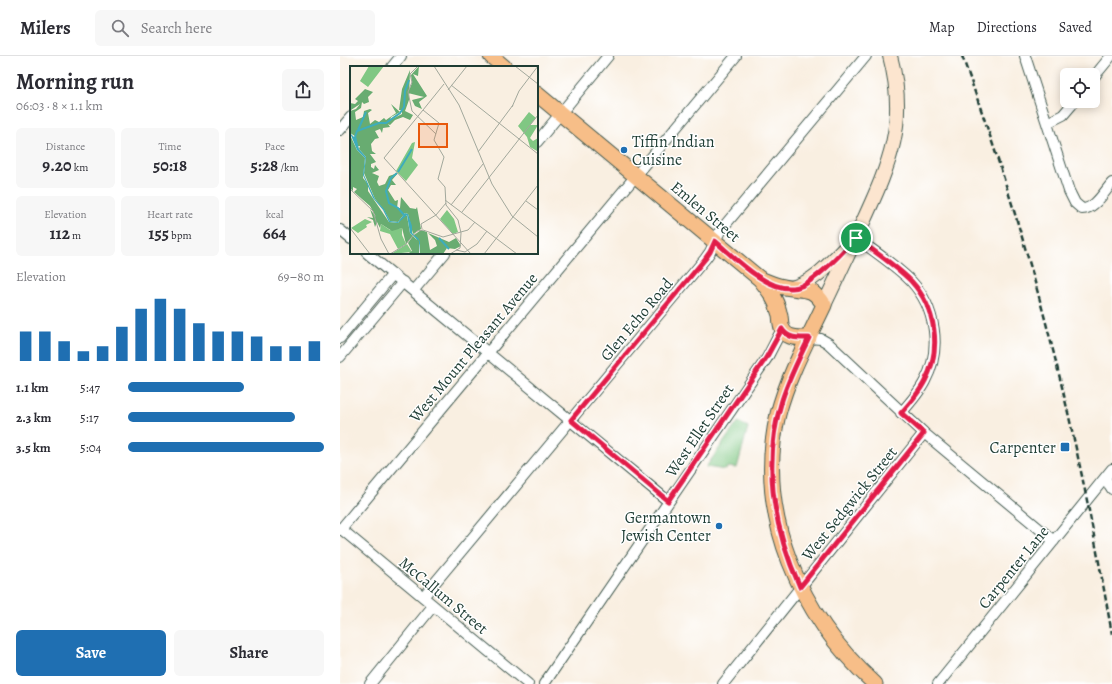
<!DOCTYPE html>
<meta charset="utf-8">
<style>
:root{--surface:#fff;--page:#f7f7f7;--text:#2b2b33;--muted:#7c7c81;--line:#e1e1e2;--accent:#1f6fb2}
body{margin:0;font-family:Alegreya,serif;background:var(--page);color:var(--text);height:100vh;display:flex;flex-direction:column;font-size:15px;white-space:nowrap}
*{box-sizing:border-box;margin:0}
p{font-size:13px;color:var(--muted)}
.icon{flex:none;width:22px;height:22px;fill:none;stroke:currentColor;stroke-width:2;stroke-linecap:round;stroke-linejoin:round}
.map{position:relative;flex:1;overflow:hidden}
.details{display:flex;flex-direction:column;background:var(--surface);width:340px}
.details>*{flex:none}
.fabs{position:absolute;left:720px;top:12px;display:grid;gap:8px}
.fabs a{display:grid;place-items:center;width:40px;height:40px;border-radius:6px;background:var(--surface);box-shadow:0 2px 10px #0003;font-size:20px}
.pin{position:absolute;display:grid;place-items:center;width:34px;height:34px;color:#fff;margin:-17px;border:2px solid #fff;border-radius:50%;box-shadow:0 1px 4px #0007}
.round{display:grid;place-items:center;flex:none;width:42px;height:42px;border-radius:6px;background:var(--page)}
.summary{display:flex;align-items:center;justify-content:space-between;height:68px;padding:0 16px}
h1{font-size:22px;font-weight:700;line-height:30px}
.figures{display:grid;grid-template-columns:repeat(3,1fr);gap:6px;height:68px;padding:4px 16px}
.figures div{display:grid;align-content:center;border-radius:6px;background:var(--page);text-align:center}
.figures b{font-size:17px;font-weight:700}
.figures small{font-size:11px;font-weight:400}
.figures p{font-size:11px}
.chart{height:112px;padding:8px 16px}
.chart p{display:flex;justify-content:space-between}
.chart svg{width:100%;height:72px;margin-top:4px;stroke:var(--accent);stroke-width:6}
.cta{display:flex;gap:8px;margin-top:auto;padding:8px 16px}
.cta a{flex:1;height:46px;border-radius:6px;background:var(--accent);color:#fff;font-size:16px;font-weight:700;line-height:46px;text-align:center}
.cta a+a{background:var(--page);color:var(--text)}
ul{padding:0 16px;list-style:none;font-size:13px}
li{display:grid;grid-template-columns:64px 48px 1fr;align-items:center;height:30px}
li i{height:10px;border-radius:5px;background:var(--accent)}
header{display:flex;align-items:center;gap:24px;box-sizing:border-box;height:56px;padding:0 20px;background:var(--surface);border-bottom:1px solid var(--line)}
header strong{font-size:19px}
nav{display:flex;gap:22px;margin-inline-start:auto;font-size:14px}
.search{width:280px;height:36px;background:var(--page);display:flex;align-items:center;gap:10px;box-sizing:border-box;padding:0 14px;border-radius:6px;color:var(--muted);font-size:15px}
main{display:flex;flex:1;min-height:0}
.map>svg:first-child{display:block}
</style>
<header>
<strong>Milers</strong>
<div class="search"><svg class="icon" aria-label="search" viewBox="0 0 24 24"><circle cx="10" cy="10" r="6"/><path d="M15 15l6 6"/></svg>Search here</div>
<nav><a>Map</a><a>Directions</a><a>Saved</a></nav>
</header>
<main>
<section class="details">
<div class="summary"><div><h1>Morning run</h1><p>06:03 · 8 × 1.1 km</p></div><a class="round"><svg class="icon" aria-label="share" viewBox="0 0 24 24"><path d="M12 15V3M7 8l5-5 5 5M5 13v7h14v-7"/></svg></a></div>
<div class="figures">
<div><p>Distance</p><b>9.20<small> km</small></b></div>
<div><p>Time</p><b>50:18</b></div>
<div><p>Pace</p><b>5:28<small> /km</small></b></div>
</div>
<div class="figures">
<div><p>Elevation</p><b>112<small> m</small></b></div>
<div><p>Heart rate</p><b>155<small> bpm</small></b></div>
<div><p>kcal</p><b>664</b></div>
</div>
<div class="chart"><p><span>Elevation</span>69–80 m</p>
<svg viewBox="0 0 160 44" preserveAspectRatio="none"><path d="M5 44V26M15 44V26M25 44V32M35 44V38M45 44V35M55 44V23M65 44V12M75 44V6M85 44V12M95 44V21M105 44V26M115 44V26M125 44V29M135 44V35M145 44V35M155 44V32"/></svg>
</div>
<ul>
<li><b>1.1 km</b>5:47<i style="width:59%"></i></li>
<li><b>2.3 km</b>5:17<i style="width:85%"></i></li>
<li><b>3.5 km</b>5:04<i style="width:100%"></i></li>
</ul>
<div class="cta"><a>Save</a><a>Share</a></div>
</section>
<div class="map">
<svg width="772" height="628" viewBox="0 0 772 628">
<rect width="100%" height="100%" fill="#fff"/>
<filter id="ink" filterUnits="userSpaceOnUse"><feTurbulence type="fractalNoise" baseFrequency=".025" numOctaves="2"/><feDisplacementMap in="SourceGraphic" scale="8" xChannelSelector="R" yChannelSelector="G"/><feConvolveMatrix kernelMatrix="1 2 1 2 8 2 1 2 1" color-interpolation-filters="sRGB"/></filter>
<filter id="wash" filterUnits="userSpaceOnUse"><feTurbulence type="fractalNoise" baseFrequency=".012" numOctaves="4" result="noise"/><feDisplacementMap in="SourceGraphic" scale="16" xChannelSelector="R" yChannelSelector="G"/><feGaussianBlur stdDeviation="0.9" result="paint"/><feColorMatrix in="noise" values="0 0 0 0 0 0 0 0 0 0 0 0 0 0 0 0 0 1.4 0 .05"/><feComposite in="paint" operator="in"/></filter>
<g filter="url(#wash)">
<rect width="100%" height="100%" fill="#f9efe1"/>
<path fill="#80c783" stroke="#50825c" d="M398,366L408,371L397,412L387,411L386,414L366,411Z"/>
</g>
<g filter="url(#ink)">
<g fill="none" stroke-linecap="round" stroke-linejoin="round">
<g stroke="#40584e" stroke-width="12">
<path id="minor" d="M685,0L729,135L735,147L742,153C755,153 764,136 772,127
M52,11L61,0
M753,22L771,0
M707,67L723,59L735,45
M0,74L11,61
M197,86L268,0
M0,174L11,183
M516,182C534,195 555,209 571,225C596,252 602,293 585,325C579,337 570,347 561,357
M27,197L328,445
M73,235L105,197
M0,282L53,218
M469,282L481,283L488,287L584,377L714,485
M0,301L63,226
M765,422L772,433
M0,472L188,628
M0,474L396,0
M83,541L365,203L370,196L380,175L526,0
M30,628L93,550
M204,628L427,302L442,273
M383,628L584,377
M598,628L772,413"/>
</g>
<g stroke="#40584e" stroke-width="16">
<path id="secondary" d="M452,232C476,225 492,205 510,187
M484,249C497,222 510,194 523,166C550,107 568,66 550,0"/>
</g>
<g stroke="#40584e" stroke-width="17">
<path id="primary" d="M151,0L164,11
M197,38L420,223C428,233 436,243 439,256C441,260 440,264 441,268C443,283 457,282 469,282
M420,223C428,226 436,230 444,231C464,235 472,229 484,249C467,285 448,320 438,358C414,459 461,561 535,628"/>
</g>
<use href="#minor" stroke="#fff" stroke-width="10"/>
<use href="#secondary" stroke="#fce5cf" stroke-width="14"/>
<use href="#primary" stroke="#f7be88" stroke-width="15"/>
<path stroke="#1f3d34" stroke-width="2.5" stroke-dasharray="6 3" stroke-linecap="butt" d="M622,0C667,123 705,251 733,379C748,445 760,511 772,578"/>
</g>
</g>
<g fill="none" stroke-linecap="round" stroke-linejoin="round" filter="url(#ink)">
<g stroke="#fff" stroke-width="8">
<path id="route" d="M516,182C534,195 555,209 571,225C596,252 602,293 585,325C579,337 570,347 561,357L584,377L460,531C433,471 422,408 442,344C449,322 459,302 469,282C458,282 448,283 442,273L426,302L328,445L231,364L365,203L370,196L375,185C394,201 425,234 452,232C459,232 466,228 471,224C488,213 502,196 516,182Z"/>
</g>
<use href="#route" stroke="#e11d48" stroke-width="5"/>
</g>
<g fill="#1f6fb2" stroke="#fff" stroke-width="1.5">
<circle cx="284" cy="94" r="4"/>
<rect x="720" y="386" width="10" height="10" rx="2"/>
<circle cx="379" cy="470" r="4"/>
</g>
<g text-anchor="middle" stroke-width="3" stroke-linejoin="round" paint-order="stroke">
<g font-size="16" fill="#1f3d34" stroke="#fff" text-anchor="end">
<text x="292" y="91" text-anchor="start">Tiffin Indian<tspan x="292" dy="18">Cuisine</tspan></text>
<text x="716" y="397">Carpenter</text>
<text x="371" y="467">Germantown<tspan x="371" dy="18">Jewish Center</tspan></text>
</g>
<g font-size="16" fill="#1f3d34" stroke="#fff">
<text transform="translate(366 155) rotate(40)" y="6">Emlen Street</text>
<text transform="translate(296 263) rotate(-50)" y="6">Glen Echo Road</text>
<text transform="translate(133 291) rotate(-50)" y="6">West Mount Pleasant Avenue</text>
<text transform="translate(359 374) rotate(-56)" y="6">West Ellet Street</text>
<text transform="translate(509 447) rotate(-51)" y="6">West Sedgwick Street</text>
<text transform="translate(673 511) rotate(-51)" y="6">Carpenter Lane</text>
<text transform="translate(104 539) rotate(40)" y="6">McCallum Street</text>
</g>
</g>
<g transform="translate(10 10)">
<rect width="188" height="188" fill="#f9efe1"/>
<path d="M31,158L40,164L52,162V169L56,178L48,183L40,168L30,165ZM57,178L62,186L41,188Z" fill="#80c783"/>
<path d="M69,0L68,10L63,8L77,30L69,36L72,43L65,40L62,34L74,31L58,27L62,17L61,9ZM60,4L59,34L55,45L63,49L60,54L53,51L45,54L40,59L38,58L40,61L33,62L32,67L30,63L25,65L29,72L25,73L21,78L22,85L26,88H20L26,96L21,98V101L24,103L25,99L29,104L22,107L29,110L27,116L29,120L35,118L39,110L48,107L42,114L46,119H41L38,124L45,135L48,134L47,142H50L51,131L60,142L66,143L67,141L71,163L63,168L58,148L55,147L48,156L40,155L34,144L25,133L14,107L16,91L9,83L10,80H7L5,70L0,67V45L6,43L10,38L1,44L0,37L5,38L8,35L5,33L15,23L23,26L18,31L19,36L14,38L12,36L11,42L5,46L6,54L13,51L14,45L20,43L22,44L18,47L20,58L25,54L29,56L34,52L36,54L46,47L41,38L50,46L41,51L40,54L52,48V44H49L52,23ZM0,69L7,84L15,92L13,112L18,118V125L39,156L48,157L55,148L57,150L60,167L69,176V188H57L62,185L58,177L63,170L56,178L52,162L42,165L31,158L30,162L27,156L25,161L23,154L17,151L23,152L20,143L26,151L20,140L4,126L7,123L3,121V125L0,122ZM71,164L77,166L80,184L87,180L85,174L78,167L99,176L106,172L111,180L105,183L97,182L93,188H70V179L64,169Z" fill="#68ac71"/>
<path d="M15,153L22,156L16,159L17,161L8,167L1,162Z" fill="#80c783"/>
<path d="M19,0H34L18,21L10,15ZM179,46L186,52L180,59H188L180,72L183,75L188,72L187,85L180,81L177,71L168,60ZM65,76L62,92L68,99L56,115L46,105L62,77ZM97,144L104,153L108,166L103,168L90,153Z" fill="#80c783"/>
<path d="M0,67L4,71L6,70L9,83L16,91L14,109L25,133L34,143L40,155L48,156L55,147L58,148L62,160V167L68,172L70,176V188L69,175L60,167L57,149L48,157L39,156L33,144L23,132L13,109L15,92L7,84Z" fill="#3eadbb"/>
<path fill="none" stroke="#3eadbb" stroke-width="2" d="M8,64L16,46M5,71L7,65L29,57H36L50,47L54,41L55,25L59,14M48,106L62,83M47,107L41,112L36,125L39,137L48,142L54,149M89,172L99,183"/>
<path fill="none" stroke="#a2a89c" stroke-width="1" d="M68,0L60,8L62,16L58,26L62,45L86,68M84,0L109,39L142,118L162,150L188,171M165,0L188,18M94,18L73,44L89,57L84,74L94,91L88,113L95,121L96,139L108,154L111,167L110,182L100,188M101,19L188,88M98,24L117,0M162,41L169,25L188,0M73,44L34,92L121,188M128,86L163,39M0,123L23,145L31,173L39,188M95,134L167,188M176,135L188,144M101,139L133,98M112,146L188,49M0,162L20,188M72,163L71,158L86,149L96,137M106,184L115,186L127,178L137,165M40,188L55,179L67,165L73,164L93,171L118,164L125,156M134,188L188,119"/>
<path fill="#e8590c" fill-opacity="0.15" stroke="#e8590c" stroke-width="2" d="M69,58H97V81H69Z"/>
<rect width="188" height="188" fill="none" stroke="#1f3d34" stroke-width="2"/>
</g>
</svg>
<div class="fabs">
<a><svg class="icon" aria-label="locate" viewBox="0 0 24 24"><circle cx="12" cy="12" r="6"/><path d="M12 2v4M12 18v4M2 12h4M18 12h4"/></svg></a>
</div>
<div class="pin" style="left:516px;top:182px;background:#1e9e55"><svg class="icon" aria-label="arrive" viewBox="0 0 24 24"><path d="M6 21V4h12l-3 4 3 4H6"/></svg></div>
</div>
</main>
